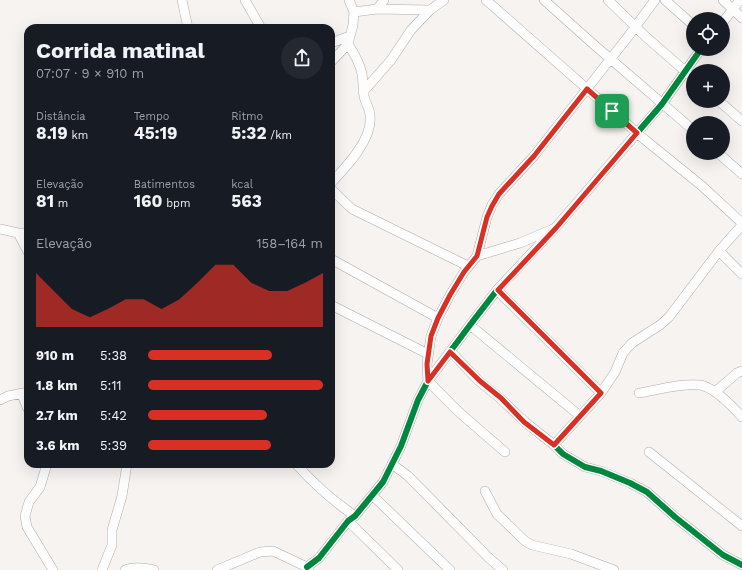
<!DOCTYPE html>
<html lang="pt">
<meta charset="utf-8">
<style>
:root{--surface:#171b24;--page:#242831;--text:#f1f3f6;--muted:#9ea1a6;--accent:#d93025}
body{margin:0;font-family:"Work Sans",sans-serif;background:var(--page);color:var(--text);height:100vh;display:flex;flex-direction:column;font-size:15px;white-space:nowrap}
*{box-sizing:border-box;margin:0}
p{font-size:13px;color:var(--muted)}
.icon{flex:none;width:22px;height:22px;fill:none;stroke:currentColor;stroke-width:2;stroke-linecap:round;stroke-linejoin:round}
.map{position:relative;flex:1;overflow:hidden}
.panel{position:absolute;left:24px;top:24px;width:311px;height:444px;display:flex;flex-direction:column;background:var(--surface);border-radius:12px;box-shadow:0 4px 16px #0002}
.panel>*{flex:none}
.tools{position:absolute;left:686px;top:12px;display:grid;gap:8px}
.tools a{display:grid;place-items:center;width:44px;height:44px;border-radius:50%;background:var(--surface);box-shadow:0 4px 16px #0002;font-size:20px}
.pin{position:absolute;display:grid;place-items:center;width:34px;height:34px;color:#fff;margin:-17px;border-radius:8px;box-shadow:0 2px 6px #0006}
.round{display:grid;place-items:center;flex:none;width:42px;height:42px;border-radius:21px;background:var(--page)}
.head{display:flex;align-items:center;justify-content:space-between;height:68px;padding:0 12px}
h1{font-size:22px;font-weight:700;line-height:30px}
.figures{display:grid;grid-template-columns:repeat(3,1fr);gap:6px;height:68px;padding:4px 12px}
.figures div{display:grid;align-content:center}
.figures b{font-size:17px;font-weight:700}
.figures small{font-size:11px;font-weight:400}
.figures p{font-size:11px}
.chart{height:112px;padding:8px 12px}
.chart p{display:flex;justify-content:space-between}
.chart svg{width:100%;height:72px;margin-top:4px;fill:var(--accent);opacity:.7}
ul{padding:0 12px;list-style:none;font-size:13px}
li{display:grid;grid-template-columns:64px 48px 1fr;align-items:center;height:30px}
li i{height:10px;border-radius:5px;background:var(--accent)}
.map>svg:first-child{display:block}
</style>
<div class="map">
<svg width="742" height="570" viewBox="0 0 742 570">
<rect width="100%" height="100%" fill="#f6f3f0"/>
<g fill="none" stroke-linecap="round" stroke-linejoin="round">
<g stroke="#aeaca9" stroke-width="10">
<path id="minor" d="M182,0L188,28
M245,0L261,28
M486,0L644,139L702,186L742,223
M544,0L592,43L693,130
M608,0L645,36L693,78
M665,0L693,25
M723,0L742,18
M377,9L384,0
M354,12L377,9L430,10L444,0
M723,22L740,0
M331,43L350,36
M331,62L348,44L353,25L354,12L349,0
M363,92L391,60L411,30L430,10
M719,101L742,121
M718,153L742,174
M331,183C346,167 373,139 370,116C370,108 365,103 364,96C363,89 363,81 362,74C360,64 354,53 348,44
M331,189L352,209L468,266
M0,229L18,233H28
M18,233L28,252
M719,251L742,274
M477,256L520,243L553,229
M331,259L438,318
M497,290L601,393
M331,305L428,354
M470,325L580,416
M450,351L479,381L501,399L525,422L554,445L563,454L585,467L601,471L630,483L647,492L675,517L723,555L742,565
M715,392L737,373L742,371
M21,393L28,409
M639,393C658,390 680,383 700,385C714,387 733,407 742,417
M0,400L8,396L28,392
M554,445L601,393L615,372L623,353L632,343L660,325L669,317L719,251L742,225
M505,452L460,413L428,381L427,364L431,336L438,318L450,295L464,272L477,256L487,217L492,205L499,194L534,156L627,38L655,0
M649,452L742,526
M47,464L40,487L29,502L25,516L27,527L53,570
M296,464C314,484 333,501 355,516
M392,464L408,476L490,559L503,570
M485,491L497,514L525,541L532,545L571,554L614,570
M373,496L450,570
M348,521L398,570
M307,567L319,558L341,530L348,521L355,516L383,482L401,446L418,400L428,381L470,325L497,290L556,227L662,104L701,49
M102,570L112,545V530L122,496L127,464
M125,570C134,566 145,568 154,570
M217,570L260,552L273,551L307,567L309,570"/>
</g>
<use href="#minor" stroke="#fefdfd" stroke-width="9"/>
<g stroke="#fff" stroke-width="8">
<path id="cycleway" d="M450,351L479,381L501,399L525,422L554,445L563,454L585,467L601,471L630,483L647,492L675,517L723,555L742,565
M307,567L319,558L341,530L348,521L355,516L383,482L401,446L418,400L428,381L470,325L497,290L556,227L662,104L701,49"/>
</g>
<use href="#cycleway" stroke="#00873e" stroke-width="6"/>
</g>
<g fill="none" stroke-linecap="round" stroke-linejoin="round">
<g stroke="#fff" stroke-width="8">
<path id="route" d="M587,89L637,133L556,228L498,290L601,393L554,445L524,422L501,398L480,381L450,352L428,381L427,364L431,336L438,318L450,295L464,272L477,256L487,217L492,206L499,194L534,156Z"/>
</g>
<use href="#route" stroke="#d93025" stroke-width="5"/>
</g>
</svg>
<div class="tools">
<a><svg class="icon" aria-label="locate" viewBox="0 0 24 24"><circle cx="12" cy="12" r="6"/><path d="M12 2v4M12 18v4M2 12h4M18 12h4"/></svg></a>
<a>+</a>
<a>−</a>
</div>
<div class="pin" style="left:612px;top:111px;background:#1e9e55"><svg class="icon" aria-label="arrive" viewBox="0 0 24 24"><path d="M6 21V4h12l-3 4 3 4H6"/></svg></div>
<section class="panel">
<div class="head"><div><h1>Corrida matinal</h1><p>07:07 · 9 × 910 m</p></div><a class="round"><svg class="icon" aria-label="share" viewBox="0 0 24 24"><path d="M12 15V3M7 8l5-5 5 5M5 13v7h14v-7"/></svg></a></div>
<div class="figures">
<div><p>Distância</p><b>8.19<small> km</small></b></div>
<div><p>Tempo</p><b>45:19</b></div>
<div><p>Ritmo</p><b>5:32<small> /km</small></b></div>
</div>
<div class="figures">
<div><p>Elevação</p><b>81<small> m</small></b></div>
<div><p>Batimentos</p><b>160<small> bpm</small></b></div>
<div><p>kcal</p><b>563</b></div>
</div>
<div class="chart"><p><span>Elevação</span>158–164 m</p>
<svg viewBox="0 0 160 44" preserveAspectRatio="none"><path d="M0 44V11L10 22L20 33L30 38L40 33L50 27L60 27L70 33L80 27L90 17L100 6L110 6L120 17L130 22L140 22L150 17L160 11V44z"/></svg>
</div>
<ul>
<li><b>910 m</b>5:38<i style="width:71%"></i></li>
<li><b>1.8 km</b>5:11<i style="width:100%"></i></li>
<li><b>2.7 km</b>5:42<i style="width:68%"></i></li>
<li><b>3.6 km</b>5:39<i style="width:70%"></i></li>
</ul>
</section>
</div>
